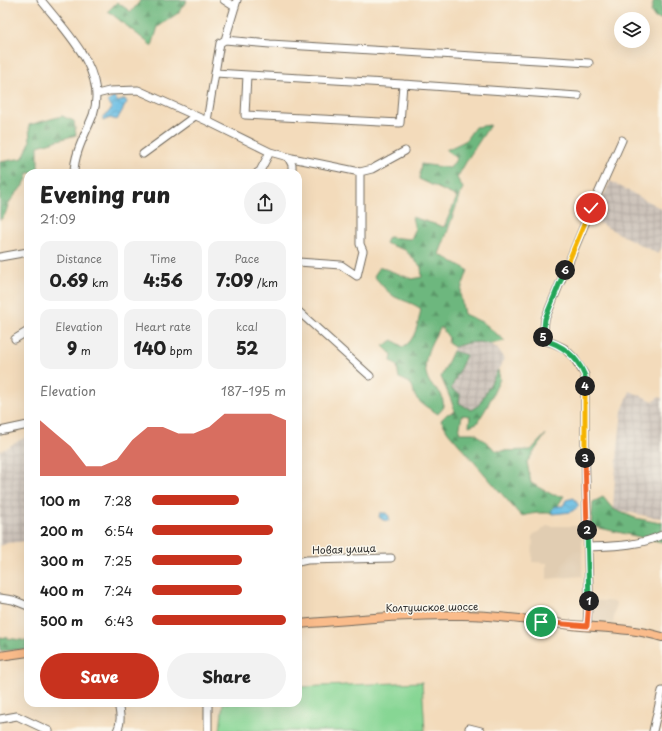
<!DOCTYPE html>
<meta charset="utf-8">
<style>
:root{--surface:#fff;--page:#f2f2f2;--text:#222;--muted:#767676;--accent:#c8321e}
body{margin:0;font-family:"Playpen Sans",sans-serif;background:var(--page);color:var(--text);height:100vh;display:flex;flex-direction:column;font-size:15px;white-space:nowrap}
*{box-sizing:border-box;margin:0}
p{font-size:13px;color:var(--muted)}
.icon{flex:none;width:22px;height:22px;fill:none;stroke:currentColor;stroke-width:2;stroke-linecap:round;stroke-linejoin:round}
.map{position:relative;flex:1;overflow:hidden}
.side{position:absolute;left:24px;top:169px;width:278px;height:538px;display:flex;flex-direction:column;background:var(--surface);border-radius:12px;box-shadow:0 4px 16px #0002}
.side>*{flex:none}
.tools{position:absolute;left:614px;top:12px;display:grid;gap:8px}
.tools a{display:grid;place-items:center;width:36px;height:36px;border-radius:50%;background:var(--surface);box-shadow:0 4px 16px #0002;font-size:20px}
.pin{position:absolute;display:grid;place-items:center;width:34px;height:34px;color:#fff;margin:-17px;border:2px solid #fff;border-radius:50%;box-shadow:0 1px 4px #0007}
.km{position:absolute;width:20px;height:20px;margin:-10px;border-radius:50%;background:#222;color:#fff;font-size:11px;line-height:20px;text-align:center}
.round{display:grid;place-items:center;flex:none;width:42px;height:42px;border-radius:21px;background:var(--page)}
.head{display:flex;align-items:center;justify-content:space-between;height:68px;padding:0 16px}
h1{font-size:22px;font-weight:800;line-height:30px}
.stats{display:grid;grid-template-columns:repeat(3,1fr);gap:6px;height:68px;padding:4px 16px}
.stats div{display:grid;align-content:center;border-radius:10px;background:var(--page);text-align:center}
.stats b{font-size:17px;font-weight:800}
.stats small{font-size:11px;font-weight:400}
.stats p{font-size:11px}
.chart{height:112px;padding:8px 16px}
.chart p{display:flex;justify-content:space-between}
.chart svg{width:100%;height:72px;margin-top:4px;fill:var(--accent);opacity:.7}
.primary-button{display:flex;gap:8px;margin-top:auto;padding:8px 16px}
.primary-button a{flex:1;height:46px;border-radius:24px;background:var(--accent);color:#fff;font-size:16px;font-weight:800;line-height:46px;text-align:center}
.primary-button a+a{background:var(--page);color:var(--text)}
ul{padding:0 16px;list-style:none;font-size:13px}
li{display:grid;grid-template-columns:64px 48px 1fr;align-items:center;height:30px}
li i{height:10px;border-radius:5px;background:var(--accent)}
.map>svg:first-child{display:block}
</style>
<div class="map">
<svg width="662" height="731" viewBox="0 0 662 731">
<defs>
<pattern id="industrial-grid" width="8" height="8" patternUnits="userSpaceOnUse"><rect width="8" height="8" fill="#ccc2b9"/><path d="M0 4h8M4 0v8" fill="none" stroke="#afa79f"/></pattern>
<pattern id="forest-firs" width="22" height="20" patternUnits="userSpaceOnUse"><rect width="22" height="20" fill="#6db77e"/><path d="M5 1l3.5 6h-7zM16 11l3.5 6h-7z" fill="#5a9567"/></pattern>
<pattern id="water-waves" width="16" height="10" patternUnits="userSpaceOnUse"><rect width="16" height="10" fill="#67bde4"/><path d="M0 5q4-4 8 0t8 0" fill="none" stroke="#559ab9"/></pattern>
</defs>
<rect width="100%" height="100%" fill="#fbf7ec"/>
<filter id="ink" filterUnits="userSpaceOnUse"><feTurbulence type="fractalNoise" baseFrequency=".025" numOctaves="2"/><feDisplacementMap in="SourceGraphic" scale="8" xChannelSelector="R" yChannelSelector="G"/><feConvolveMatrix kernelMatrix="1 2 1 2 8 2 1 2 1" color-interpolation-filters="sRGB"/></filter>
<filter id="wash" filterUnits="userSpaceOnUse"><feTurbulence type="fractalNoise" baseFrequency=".012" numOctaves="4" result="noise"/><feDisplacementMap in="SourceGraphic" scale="16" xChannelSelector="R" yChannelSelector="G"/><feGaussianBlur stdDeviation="0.9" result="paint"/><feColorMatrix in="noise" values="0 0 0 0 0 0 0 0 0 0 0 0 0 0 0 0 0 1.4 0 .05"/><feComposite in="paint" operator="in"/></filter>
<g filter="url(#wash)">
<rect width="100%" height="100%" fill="#f3dbbb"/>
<path fill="#e1cdb2" d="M547,526H582V576L547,579V563L532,562L533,535Z
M593,600L616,602L613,624L594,621L592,619Z"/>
<path fill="url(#industrial-grid)" d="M610,181L662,209V247L658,254L593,220Z
M479,342L490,344L497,348L504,359L479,405L471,410L459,403L451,389L466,355L453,351L454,347L467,343Z
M630,391L653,401L656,400L657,397L662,398V518L651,517L613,509L615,477L622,411Z
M28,436V541L8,543L0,546V451Z"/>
<path fill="url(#forest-firs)" stroke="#4c7154" d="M141,0H187L178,13L158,27L152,46L108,11L117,2L131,12Z
M654,0H662V19L655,18L651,12Z
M62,116L74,121L76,135L38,146V167L40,173H28C28,184 15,193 9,203C6,210 6,216 0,220V162L23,158L30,142L29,125Z
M490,125L469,157L457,178L463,188C454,210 448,233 439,254L468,270L460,293L464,314L484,323L505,341L490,344L479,342L467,343L454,347L448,343L449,338L441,327C430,342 419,365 430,383C433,387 439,390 441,394C443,398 443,403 444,407L438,414C432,410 424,406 419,401C408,391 421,386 399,378L397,366L391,361L392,355L383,346L393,340L403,347C416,340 418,323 421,309C413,303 404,301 395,297C387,292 380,283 374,276L380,267L412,279L422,277L421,267L405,250L385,243L388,237L411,239L415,230L412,217L444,227L457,197L419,179L421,164L450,168L457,158L446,150L465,141L475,127Z
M453,351L466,355L451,389L460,394L459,403L471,410L479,405L498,370L500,379L487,407L477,423L469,426L470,416L462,415L459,433H475L497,451L531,450L546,434L527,462L531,483L553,495L564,496L553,513H537L521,516L448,432L441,420L447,414L455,412L451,400L441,377Z
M603,497L613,509L635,518L660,523L662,522V542L591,526L593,502Z
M0,637L28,641V649L0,651Z"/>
<path fill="#87d694" stroke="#598060" d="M422,682L425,731H220L223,703H298V687Z"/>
<path fill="url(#water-waves)" stroke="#497488" d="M114,97L118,102L125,99L127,102L117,120L110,118L103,121V116L106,115L112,108L107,102Z
M574,498L579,506L571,512L553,514L551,511L555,506H563L566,500Z
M380,513H386L389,516V521L383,520L379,517Z"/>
</g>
<g filter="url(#ink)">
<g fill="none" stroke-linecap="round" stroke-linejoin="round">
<g stroke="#71695d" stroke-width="9">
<path id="minor" d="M41,0C65,31 108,71 93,115C86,133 74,153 74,173
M224,0L235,7
M225,40L270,44L589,63
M215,73L403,84L578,96
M247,75L245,115L400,123L403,84
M97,94L109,91L138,90L207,121L270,152L292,158L360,172V244L363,251L357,276L341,265L298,262
M207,121L220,43L225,40L237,0
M143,154L195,116
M288,157L292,165V173
M360,172L372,169L405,151
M257,173L260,171L270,152
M0,257L28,252
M298,311L370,376
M15,339L28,331
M0,431L28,425
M588,547C614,546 639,546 662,535
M298,562L307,560L391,558
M0,598L13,600L28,606
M587,626L589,590L585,447V375L574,358L564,348L553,343L543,340L545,319L588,216L622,140
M0,719L17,716L49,731
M469,728L481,731
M117,731C122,722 120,713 118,703
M208,731V703
M653,731L662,691"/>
</g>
<g stroke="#71695d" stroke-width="10">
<path id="major" d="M298,624C352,620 408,614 462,615C499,615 535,621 572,625C601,628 634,628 662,637
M0,656L28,652"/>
</g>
<use href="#minor" stroke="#fff" stroke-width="7"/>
<use href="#major" stroke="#fabc8b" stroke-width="8"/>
</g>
</g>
<g fill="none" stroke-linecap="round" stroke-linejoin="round" filter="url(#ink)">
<g stroke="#fff" stroke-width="8">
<path id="split-1" d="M541,622L587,626L589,601"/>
</g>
<g stroke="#fff" stroke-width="8">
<path id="split-2" d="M587,530L589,601"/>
</g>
<g stroke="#fff" stroke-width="8">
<path id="split-3" d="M585,458L587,530"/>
</g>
<g stroke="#fff" stroke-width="8">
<path id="split-4" d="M585,386V458"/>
</g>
<g stroke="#fff" stroke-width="8">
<path id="split-5" d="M543,337V340C561,344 577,356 584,374C586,377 585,382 585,386"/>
</g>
<g stroke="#fff" stroke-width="8">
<path id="split-6" d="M543,337L545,319L565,270"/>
</g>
<g stroke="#fff" stroke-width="8">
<path id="split-7" d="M565,270L591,208"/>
</g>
<use href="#split-1" stroke="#f0652b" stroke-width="5"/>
<use href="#split-2" stroke="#22a559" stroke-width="5"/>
<use href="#split-3" stroke="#f0652b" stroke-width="5"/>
<use href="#split-4" stroke="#f5b400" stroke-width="5"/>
<use href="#split-5" stroke="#22a559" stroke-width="5"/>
<use href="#split-6" stroke="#22a559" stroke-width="5"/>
<use href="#split-7" stroke="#f5b400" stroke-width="5"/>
</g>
<g text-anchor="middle" stroke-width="3" stroke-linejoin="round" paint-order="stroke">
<g font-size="10" fill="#2b2b2b" stroke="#fbf7ec">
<text transform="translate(344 549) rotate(-2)" y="4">Новая улица</text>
<text transform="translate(432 607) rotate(-1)" y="4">Колтушское шоссе</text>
</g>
</g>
</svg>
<div class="tools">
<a><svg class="icon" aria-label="layers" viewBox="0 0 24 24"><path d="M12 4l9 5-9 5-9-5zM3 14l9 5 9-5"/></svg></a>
</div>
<div class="pin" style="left:541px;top:622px;background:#1e9e55"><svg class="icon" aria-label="arrive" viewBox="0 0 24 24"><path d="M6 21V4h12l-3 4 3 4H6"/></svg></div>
<div class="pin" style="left:591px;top:208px;background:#d93025"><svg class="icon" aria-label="check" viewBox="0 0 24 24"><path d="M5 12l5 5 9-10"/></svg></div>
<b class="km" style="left:589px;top:601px">1</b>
<b class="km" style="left:587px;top:530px">2</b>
<b class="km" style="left:585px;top:458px">3</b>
<b class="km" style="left:585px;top:386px">4</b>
<b class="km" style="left:543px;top:337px">5</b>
<b class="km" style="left:565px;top:270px">6</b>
<section class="side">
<div class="head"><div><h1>Evening run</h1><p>21:09</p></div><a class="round"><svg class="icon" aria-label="share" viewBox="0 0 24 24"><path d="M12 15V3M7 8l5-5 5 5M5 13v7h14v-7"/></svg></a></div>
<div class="stats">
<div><p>Distance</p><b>0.69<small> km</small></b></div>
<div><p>Time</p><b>4:56</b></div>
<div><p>Pace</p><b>7:09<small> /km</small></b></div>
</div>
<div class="stats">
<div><p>Elevation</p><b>9<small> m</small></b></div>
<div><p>Heart rate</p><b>140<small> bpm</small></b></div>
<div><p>kcal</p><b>52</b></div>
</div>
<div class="chart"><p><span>Elevation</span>187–195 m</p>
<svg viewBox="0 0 160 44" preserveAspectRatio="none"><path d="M0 44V10L10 18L20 26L30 38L40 38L50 34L60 22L70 14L80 14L90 18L100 18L110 14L120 6L130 6L140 6L150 6L160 10V44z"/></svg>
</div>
<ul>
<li><b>100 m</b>7:28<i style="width:65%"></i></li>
<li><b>200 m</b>6:54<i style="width:90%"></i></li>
<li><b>300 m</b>7:25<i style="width:67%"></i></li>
<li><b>400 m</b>7:24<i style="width:67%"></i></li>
<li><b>500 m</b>6:43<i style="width:100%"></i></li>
</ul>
<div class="primary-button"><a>Save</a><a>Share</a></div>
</section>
</div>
